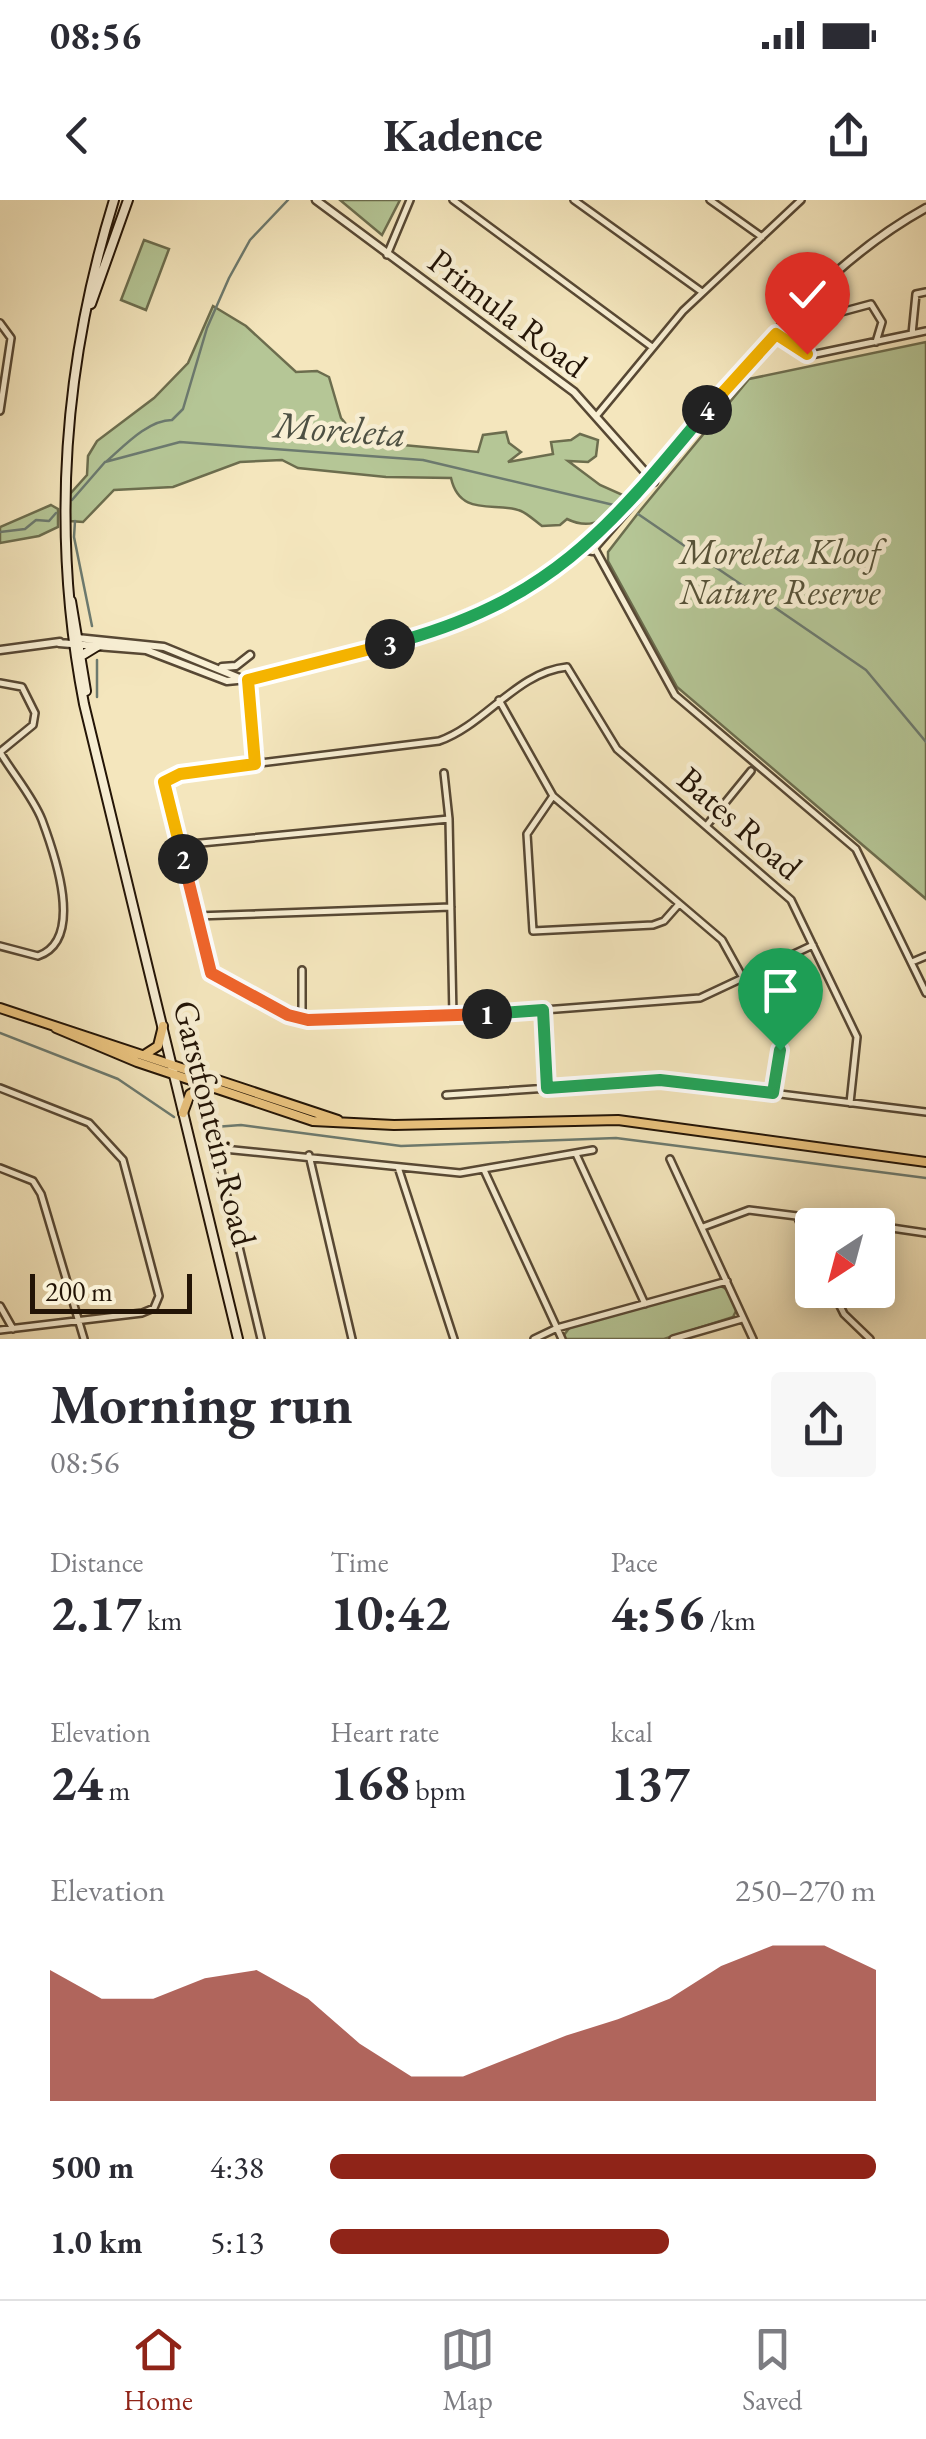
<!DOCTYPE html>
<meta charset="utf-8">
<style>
:root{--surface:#fff;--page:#f7f7f7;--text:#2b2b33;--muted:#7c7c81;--line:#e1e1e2;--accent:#8f2418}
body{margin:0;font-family:"EB Garamond",serif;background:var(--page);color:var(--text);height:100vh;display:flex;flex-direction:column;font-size:38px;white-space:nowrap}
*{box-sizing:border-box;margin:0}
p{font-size:32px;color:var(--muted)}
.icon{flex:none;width:55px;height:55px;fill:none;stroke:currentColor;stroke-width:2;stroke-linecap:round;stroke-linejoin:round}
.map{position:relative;height:1139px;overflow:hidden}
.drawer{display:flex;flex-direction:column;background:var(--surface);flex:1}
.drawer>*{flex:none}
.needle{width:65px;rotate:216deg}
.controls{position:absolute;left:795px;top:1008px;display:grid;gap:20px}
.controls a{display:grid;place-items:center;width:100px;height:100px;border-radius:10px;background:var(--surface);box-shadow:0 5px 25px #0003;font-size:50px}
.scale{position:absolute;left:30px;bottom:25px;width:162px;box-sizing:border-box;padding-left:10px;border:5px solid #231406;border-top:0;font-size:28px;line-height:35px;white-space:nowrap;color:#231406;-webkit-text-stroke:8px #f8efd4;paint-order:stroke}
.pin{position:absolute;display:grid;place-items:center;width:85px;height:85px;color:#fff;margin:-102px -42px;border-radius:50% 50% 50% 0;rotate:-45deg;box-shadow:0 0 10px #0007}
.pin .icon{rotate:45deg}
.km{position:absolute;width:50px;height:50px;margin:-25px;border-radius:50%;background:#222;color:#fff;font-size:28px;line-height:50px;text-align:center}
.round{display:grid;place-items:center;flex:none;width:105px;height:105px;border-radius:10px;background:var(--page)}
.headline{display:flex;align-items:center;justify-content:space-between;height:170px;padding:0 50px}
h1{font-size:55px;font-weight:700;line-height:75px}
.figures{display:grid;grid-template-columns:repeat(3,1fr);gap:15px;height:170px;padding:10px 50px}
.figures div{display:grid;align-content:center}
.figures b{font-size:50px;font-weight:700}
.figures small{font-size:28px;font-weight:400}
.figures p{font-size:28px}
.chart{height:280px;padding:20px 50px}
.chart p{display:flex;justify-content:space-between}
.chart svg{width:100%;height:180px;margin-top:10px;fill:var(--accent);opacity:.7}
ul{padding:0 50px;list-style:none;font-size:32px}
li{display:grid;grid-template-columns:160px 120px 1fr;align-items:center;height:75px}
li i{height:25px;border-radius:12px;background:var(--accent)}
.status{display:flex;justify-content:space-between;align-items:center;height:70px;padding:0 50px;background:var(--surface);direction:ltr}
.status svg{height:28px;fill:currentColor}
header{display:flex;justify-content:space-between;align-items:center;height:130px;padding:0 50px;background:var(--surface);font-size:45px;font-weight:700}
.tab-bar{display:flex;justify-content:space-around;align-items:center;height:140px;border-top:2px solid var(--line);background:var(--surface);font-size:28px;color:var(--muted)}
.tab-bar a{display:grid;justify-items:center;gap:5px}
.tab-bar .current{color:var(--accent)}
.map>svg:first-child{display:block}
</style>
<div class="status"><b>08:56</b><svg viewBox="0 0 49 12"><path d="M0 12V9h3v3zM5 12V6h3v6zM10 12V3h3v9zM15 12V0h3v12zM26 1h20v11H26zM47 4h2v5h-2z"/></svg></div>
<header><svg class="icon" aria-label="back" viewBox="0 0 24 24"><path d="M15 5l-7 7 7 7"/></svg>Kadence<svg class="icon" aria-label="share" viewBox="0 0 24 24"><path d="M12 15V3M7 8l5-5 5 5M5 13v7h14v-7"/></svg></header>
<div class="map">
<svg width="926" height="1139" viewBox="0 0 926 1139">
<rect width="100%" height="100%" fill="#f4e6bd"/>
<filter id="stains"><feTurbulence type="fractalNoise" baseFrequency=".002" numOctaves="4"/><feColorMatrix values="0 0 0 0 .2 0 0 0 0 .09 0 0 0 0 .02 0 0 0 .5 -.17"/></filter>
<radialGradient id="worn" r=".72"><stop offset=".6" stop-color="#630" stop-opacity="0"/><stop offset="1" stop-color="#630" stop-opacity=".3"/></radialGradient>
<path fill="#b5c696" stroke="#6c6d4e" stroke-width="2.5" d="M340,0H400L382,35Z
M144,40L169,49L146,110L121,100Z
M213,106L246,126L296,172L317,171L329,177L341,218L360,241L478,252L483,235L506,232L509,243L521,252L508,262L553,254L551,242L571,240L580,234L598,240L596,256L588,262L568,261L600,285L625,296C610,317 594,332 567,319L560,325L542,326C535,321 528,314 521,311C496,301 460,318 451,278L386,277L298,268L282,260L240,262L173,287L114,290L83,322L70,321V294L87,275L88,256L97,241L154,198L188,163Z
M926,142V699L677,487L608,361V352L639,312L749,179Z
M51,305L58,309V327L39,336L0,343V327Z
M721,1086L729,1091L737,1109L733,1117L664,1139H565L564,1135L570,1127Z"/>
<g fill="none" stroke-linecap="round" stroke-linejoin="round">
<path stroke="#6c7a6f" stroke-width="2.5" d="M107,261C124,246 148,220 172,220L183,209L207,128L229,78L250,40L288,0
M72,300L105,262L180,242L423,260L618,306
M638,314L866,470L926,542
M75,321L74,337L92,426
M0,332L25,329L36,320L49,321L56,313
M97,497V460
M0,833L118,879L174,917
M201,928L241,925L401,946L616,938L926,978"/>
<g stroke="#574834" stroke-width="10">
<path id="minor" d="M453,0L652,147
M574,0L702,92
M710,0L762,37
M387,55L410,0
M819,118L871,104L882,122L876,142
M0,123L11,138L0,211
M777,134L811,155L926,131
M912,134L916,94L926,92
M598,214L683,111L801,0
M595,349L675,495L856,649L926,793
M248,480L260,563
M0,483L22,487L35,513L33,525L0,552C13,574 33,597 42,620C55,655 85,740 38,756L0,746
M499,500L553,596L722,740L743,778
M253,532L255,564
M444,573L449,619L453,817
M553,596L527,634L533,731L653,725L664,721L679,704
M707,625L751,571
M180,645L449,619
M196,716L451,707
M813,745L700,798L453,817L300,819L211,773L164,585L168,577L179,573L439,541C485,525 517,472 567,467L617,549L791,700L857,837L850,903
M912,762L926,756
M543,810L547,887
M302,819V770
M0,888L89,923L123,960L159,1096L154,1108L142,1113L0,1130
M773,893L780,850
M446,895L667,880L926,912
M576,954L645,1104
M309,955L352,1139
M670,959L753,1139
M398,967L454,1139
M0,968L33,981L41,994L84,1139
M484,970L562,1139
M797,1016L812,1050
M878,1026L926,1033
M703,1027L749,1010L868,1025
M832,1090L844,1114L870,1139
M0,1106L13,1129
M261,1139L220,967L224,949L460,973L593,950
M534,1139L557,1128L727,1081
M673,1139L742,1119"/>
</g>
<g stroke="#574834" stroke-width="11">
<path id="tertiary" d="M316,0L574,192L654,282
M589,344L594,346L593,351L588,350Z
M591,344C702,234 786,85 926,8
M595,347L676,254
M77,438L164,447L242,479
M59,443L146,450L227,481L259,478C378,449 488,419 588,347
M0,450L60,442
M222,467L236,466L250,455"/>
</g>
<g stroke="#231406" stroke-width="12">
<path id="secondary" d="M114,0C63,165 51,334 84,504L238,1139
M91,104L128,0
M71,401L86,491
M81,456L99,445"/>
</g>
<g stroke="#231406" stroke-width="12">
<path id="primary" d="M0,808L338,920
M56,828L137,862L313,921L394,925L618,920L926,962
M144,855L158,846L163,826
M183,913L190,894L202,888"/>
</g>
<use href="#minor" stroke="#f8efd4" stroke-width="5"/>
<use href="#tertiary" stroke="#f8efd4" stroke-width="6"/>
<use href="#secondary" stroke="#f8efd4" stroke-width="8"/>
<use href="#primary" stroke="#eac37e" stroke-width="8"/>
</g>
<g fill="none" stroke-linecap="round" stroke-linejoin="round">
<g stroke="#fff" stroke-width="20">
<path id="split-1" d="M487,814L543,810L547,888L660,880L773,893L780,850"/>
</g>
<g stroke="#fff" stroke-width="20">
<path id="split-2" d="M183,659L211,773L288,815L308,820L487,814"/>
</g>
<g stroke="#fff" stroke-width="20">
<path id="split-3" d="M183,659L164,582L180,574L255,564L248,480L390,444"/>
</g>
<g stroke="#fff" stroke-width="20">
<path id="split-4" d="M390,444C549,402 607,331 707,210"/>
</g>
<g stroke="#fff" stroke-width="20">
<path id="split-5" d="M707,210L776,134L807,154"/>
</g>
<use href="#split-1" stroke="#22a559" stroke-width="12"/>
<use href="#split-2" stroke="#f0652b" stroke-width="12"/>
<use href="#split-3" stroke="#f5b400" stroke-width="12"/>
<use href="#split-4" stroke="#22a559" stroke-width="12"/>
<use href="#split-5" stroke="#f5b400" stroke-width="12"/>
</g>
<g text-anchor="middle" stroke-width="9" stroke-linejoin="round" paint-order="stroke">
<g font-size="35" fill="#231406" stroke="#f8efd4">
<text transform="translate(508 113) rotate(37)" y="12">Primula Road</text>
<text transform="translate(740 623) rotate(41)" y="12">Bates Road</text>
<text transform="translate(215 923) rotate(76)" y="12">Garstfontein Road</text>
</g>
<g font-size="35" font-style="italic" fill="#565238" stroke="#f8efd4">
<text x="780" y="364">Moreleta Kloof<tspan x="780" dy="40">Nature Reserve</tspan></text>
</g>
<g font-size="38" font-style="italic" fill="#4d5043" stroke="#f8efd4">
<text transform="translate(340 229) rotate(4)" y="13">Moreleta</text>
</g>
</g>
<rect width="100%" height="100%" filter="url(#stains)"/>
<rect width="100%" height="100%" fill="url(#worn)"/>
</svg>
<div class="controls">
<a><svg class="needle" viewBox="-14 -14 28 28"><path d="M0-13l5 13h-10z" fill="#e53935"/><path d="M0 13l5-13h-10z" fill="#7c7c81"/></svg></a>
</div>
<div class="scale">200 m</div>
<div class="pin" style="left:780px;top:850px;background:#1e9e55"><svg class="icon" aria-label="arrive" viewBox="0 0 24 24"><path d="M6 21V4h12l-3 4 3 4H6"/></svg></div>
<div class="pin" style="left:807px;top:154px;background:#d93025"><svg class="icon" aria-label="check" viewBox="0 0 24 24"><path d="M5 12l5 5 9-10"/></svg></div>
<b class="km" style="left:487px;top:814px">1</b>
<b class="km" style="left:183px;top:659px">2</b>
<b class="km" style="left:390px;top:444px">3</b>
<b class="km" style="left:707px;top:210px">4</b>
</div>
<section class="drawer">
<div class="headline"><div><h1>Morning run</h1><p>08:56</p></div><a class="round"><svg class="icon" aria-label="share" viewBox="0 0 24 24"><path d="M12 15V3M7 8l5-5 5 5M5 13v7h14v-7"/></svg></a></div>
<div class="figures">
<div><p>Distance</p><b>2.17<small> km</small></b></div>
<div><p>Time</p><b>10:42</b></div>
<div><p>Pace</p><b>4:56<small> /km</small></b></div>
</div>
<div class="figures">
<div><p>Elevation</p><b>24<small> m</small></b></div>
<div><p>Heart rate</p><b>168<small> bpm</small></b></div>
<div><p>kcal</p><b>137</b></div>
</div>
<div class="chart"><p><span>Elevation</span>250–270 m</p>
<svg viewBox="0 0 160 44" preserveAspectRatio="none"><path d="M0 44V12L10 19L20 19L30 14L40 12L50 19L60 30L70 38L80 38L90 33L100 28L110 24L120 19L130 11L140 6L150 6L160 12V44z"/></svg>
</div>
<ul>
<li><b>500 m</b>4:38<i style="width:100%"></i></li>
<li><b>1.0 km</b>5:13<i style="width:62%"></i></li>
</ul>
</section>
<nav class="tab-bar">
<a class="current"><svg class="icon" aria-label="home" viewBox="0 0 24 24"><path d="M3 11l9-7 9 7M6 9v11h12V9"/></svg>Home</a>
<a><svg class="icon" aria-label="map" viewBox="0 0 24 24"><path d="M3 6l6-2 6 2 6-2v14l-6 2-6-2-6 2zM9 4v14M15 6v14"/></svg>Map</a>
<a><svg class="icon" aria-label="saved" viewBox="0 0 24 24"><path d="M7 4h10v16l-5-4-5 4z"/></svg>Saved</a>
</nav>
